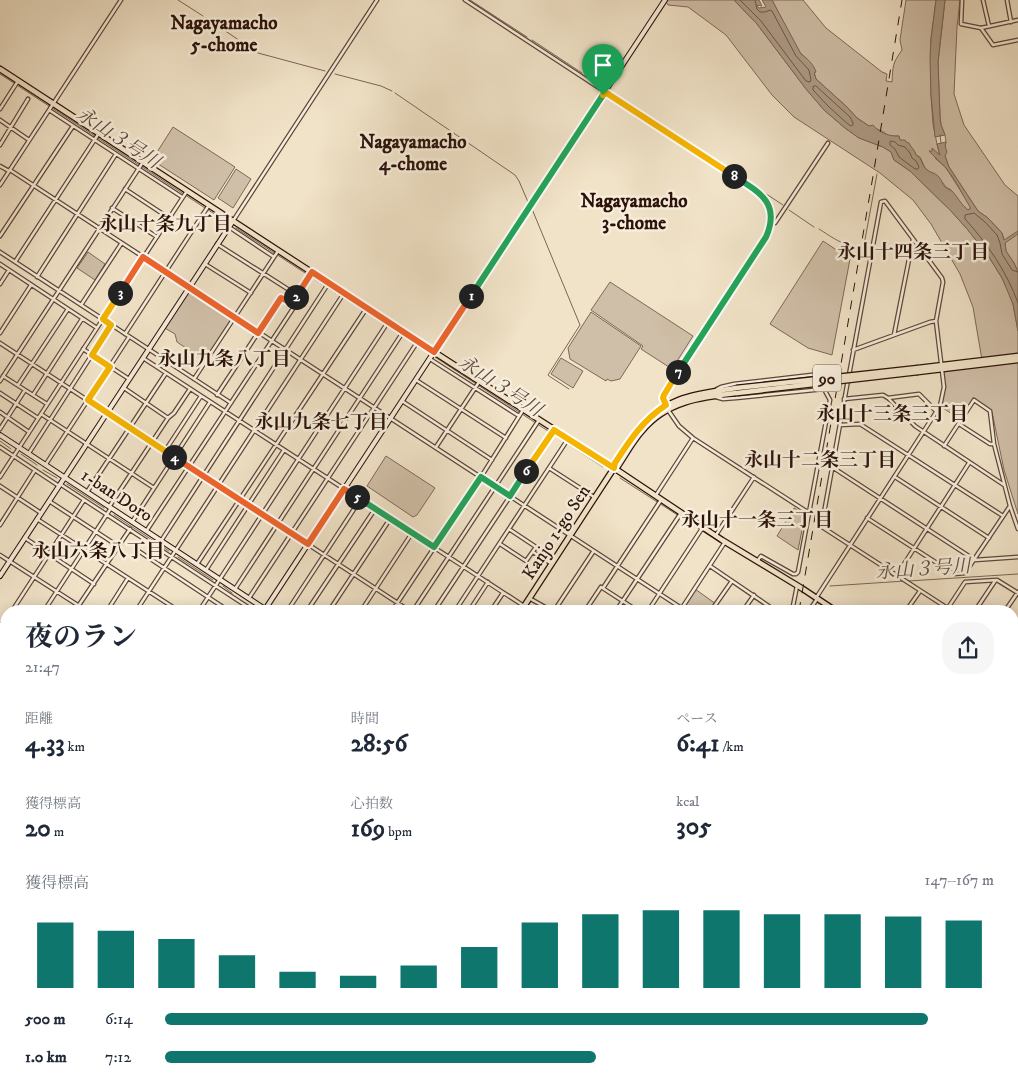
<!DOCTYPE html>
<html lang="ja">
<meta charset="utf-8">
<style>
:root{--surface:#fff;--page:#f6f6f7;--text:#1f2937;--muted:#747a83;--accent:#0f766e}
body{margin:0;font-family:"IM FELL DW Pica","Noto Serif JP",serif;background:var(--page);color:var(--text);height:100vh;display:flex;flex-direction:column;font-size:19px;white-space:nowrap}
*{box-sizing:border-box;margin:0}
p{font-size:16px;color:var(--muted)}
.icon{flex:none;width:28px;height:28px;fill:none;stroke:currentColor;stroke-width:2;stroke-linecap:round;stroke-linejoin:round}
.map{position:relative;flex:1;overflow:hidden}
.side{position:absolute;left:0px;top:605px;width:1019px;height:481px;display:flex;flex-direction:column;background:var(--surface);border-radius:20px 20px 0 0;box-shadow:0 2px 12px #0003}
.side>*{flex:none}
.pin{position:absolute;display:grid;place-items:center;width:42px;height:42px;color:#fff;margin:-51px -21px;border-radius:50% 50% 50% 0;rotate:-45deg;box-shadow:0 0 5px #0007}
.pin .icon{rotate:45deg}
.km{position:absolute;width:25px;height:25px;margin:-12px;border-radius:50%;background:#222;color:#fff;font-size:14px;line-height:25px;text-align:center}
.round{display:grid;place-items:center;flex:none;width:52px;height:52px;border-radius:20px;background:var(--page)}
.summary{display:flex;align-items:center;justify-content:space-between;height:85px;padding:0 25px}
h1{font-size:28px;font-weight:700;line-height:38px}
.figures{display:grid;grid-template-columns:repeat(3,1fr);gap:8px;height:85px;padding:5px 25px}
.figures div{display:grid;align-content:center}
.figures b{font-size:25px;font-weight:700}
.figures small{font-size:14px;font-weight:400}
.figures p{font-size:14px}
.chart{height:140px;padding:10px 25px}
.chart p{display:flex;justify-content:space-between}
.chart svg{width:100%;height:90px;margin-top:5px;stroke:var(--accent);stroke-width:6}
ul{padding:0 25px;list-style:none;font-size:16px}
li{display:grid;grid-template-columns:80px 60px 1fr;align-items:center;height:38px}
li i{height:12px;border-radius:6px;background:var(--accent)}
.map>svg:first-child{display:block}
</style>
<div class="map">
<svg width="1018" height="1086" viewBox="0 0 1018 1086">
<rect width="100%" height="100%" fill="#f1e3c8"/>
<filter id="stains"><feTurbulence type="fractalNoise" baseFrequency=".004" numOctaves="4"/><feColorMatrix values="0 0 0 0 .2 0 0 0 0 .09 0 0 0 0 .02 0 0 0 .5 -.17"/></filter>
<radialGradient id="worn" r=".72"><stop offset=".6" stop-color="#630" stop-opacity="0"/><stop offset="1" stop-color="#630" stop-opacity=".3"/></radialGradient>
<path fill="#d0bfa8" stroke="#7e6858" d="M665,0H734L757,24L806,89L824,110L845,128L859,138L883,147L891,152L894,160L910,171L951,211L968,230L989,257L1002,278L1008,291L1013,304L1018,331V356L982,360L973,307L960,274L931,224L913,200L880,173L794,117L772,95L726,35L688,7L668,5Z
M772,0H803L826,28L882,72L887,74L886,81L892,82C893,66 892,64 902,50L900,40L906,0H936L931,39V95L933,124L937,144L940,156L935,158L946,168L971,207L970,209L968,210L961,204L950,189L947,188L942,182L925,168L920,157L916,155C914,148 907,142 900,141L899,136H889L882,131L869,126L857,118L847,107L816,79L814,72L805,57L801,54L794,43Z
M945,0H960L957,27L954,94L964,125L1005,185L1018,196V272L1014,263L1006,251L1005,243L1002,233L988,218L978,211L949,167L945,156V146L946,142L945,135L941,125L940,117L938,62Z
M173,127L235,167L214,200L152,160Z
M236,169L251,179L233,208L218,198Z
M823,241L850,259L832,355L808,348L770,324Z
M88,252L105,264L95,280L77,268Z
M610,282L693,336L672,369L641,349L643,346L591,310Z
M189,287L235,317L205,361L177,342L175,334L163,327Z
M591,312L641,346L620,379L611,381L607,379L606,381L570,359L568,348Z
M561,358L583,371L573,388L551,374Z
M1018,360V514L1004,470L992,412L974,400L961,420L940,406L943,393L942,372Z
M386,456L435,488L417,515L413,517L367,486Z
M794,508L805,515L798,550L777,536Z
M695,589L716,604L711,611H686L682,609Z"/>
<path fill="#ae9c87" stroke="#7a6555" d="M734,0H759L762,6L756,5L759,8L766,7L762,0H772L801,54C807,58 814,65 816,72L814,73L816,79L847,107L857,118L869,126L873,125C878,132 890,137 899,136L900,140H905L906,142L909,143C911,148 915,150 916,155C922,158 921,163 925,168C929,173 935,172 939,177C942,180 942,184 945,187C947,189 950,190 952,191C958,197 961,205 968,210L970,209V207C962,194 956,180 946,168C941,162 934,157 929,151H932V148L940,155L937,144L946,142L945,146L947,152L945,156L949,167L978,211L988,218L1002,233L1004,240L1018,231V234L1005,243L1006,251L1014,263L1018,272V331L1013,304L1002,278L989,257L968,230L951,211L910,171L894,160L891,152L883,147L859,138L845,128L824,110L806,89L757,24Z
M936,0H945L938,62L940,117L941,125L945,135L935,137L931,95L930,58L931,39Z"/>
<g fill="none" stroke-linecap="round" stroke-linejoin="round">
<path stroke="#6d5748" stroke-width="1" d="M740,0L761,21L806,81L810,82L811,80L809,70L796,56L772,11L770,10L765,12H760L757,9L755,0
M816,86L850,117L853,123V125L851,126L848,124L828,106L813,90V87Z
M891,141L895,142L898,145L905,147L910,153L912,158L916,161L919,167L918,169H915L899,157L895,149L890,145V143Z
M1018,272L1012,270L1002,254L1000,243L997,235L985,222L974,213L965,215V219C987,243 1007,272 1018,303"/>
<path stroke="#7a6555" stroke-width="1" d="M178,0L203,16
M470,0L527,37
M206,18L258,53L325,71
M532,40L582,73
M0,74L225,221
M335,74L381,86L392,91
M611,92L671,130
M395,93L515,175L519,181L528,202
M675,133L694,146
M940,135L941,143
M701,151L783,205
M532,209L580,325L548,375L549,376L569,389
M789,210L814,227
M236,228L428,353
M819,229C832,237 848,250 864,245L877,174
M435,357L603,467
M0,441L11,449
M21,454L37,465
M43,470L57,478
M620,478L721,543
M67,484L104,508
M114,515L169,551
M178,557L213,580
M909,581L1018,574
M223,586L232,593
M830,586L905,581
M0,908L6,913
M1012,989L1018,990
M224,1084L227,1086"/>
<g stroke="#5d4639" stroke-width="5">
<path id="street" d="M465,0L755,190C772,204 775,218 766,237L666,389L663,397L665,405
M962,0L961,24L981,28L1018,20
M983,0L989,26
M1007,0L1011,22
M981,28L993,45L1018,40
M0,109L18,81
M49,110L182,197
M0,120L29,140
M0,145L28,99
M0,166L9,171
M10,170L686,611
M0,185L121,0
M125,189L169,218
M112,208L157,237
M233,221L377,0
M772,222L775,223L828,143
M229,227L274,257
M0,236L73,126
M217,244L297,295L312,272
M0,252L231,403
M15,262L99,133
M0,264L97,328L187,191
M205,264L251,293
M37,277L116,154
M0,284L9,270
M81,305L121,244
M0,333L31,285
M125,334L209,205
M894,335L913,239
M0,343L410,611
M83,349L129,379
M853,350L930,322L936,321
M143,358L524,606
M430,359L519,416
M3,376L47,404
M194,379L278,251
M416,380L506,438
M848,380L822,524V527L952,611
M0,381L143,162
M18,385L68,309
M124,388L168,418
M717,389L721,387L734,384L820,374L821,378
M0,393L38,418
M33,395L82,319
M716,397L723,399L736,398L824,389
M888,398L919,394L936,411
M844,399L883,395L888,398L915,426L924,432L1004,485
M402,401L492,460
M668,410L679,426L693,438L809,513
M0,412L29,432
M41,414L154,488
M959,424L990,444H994
M840,425L860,424L1003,516
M0,429L25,390
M944,446L974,400L990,411L994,444L1010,506L1018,529
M0,447L59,486
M436,447L479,382
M165,451L201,396
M29,453L111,325
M46,464L129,337
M832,467L975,560L1018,557
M549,468L594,497
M0,477L97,328
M895,477L989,538
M60,484L254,611
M0,486L41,513
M87,492L166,373
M656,495L693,438
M49,501L118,546
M109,507L168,418L174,413L190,389
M867,518L954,574L965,573L1010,506
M37,519L179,611
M132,522L210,402
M0,525L35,470
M147,530L296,304L281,298L217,395
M716,535L754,477
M25,538L94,584
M161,541L328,284
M500,544L526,561L536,547L509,529
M140,552L229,611
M533,552L552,564
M0,555L87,611
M758,560L761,556L793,574H796L798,572L830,400L824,389L822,383
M197,564L366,309
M710,566L773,609L772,611
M206,570L284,450
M897,575L969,463
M603,588L661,500
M235,589L403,332
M249,598L418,341
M529,598L552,611
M816,598L940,406L944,387L936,321L943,282L942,278L885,201L881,202L849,375
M12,611L84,500
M44,611L111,508
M75,611L130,529
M107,611L128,578
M136,611L344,293
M168,611L171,606
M199,611L388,322
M290,611L288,610L360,500
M307,611L375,509
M329,611L390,519
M361,611L412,533
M392,611L481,477L523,410
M413,611L539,420
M434,611L554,430
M455,611L568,439
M469,611L488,582
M491,611L503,593
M554,611L593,552
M585,611L601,587L638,611
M616,611L681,513
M648,611L703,527
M680,611L725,542
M711,611L732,581
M743,611L754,595
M792,611L797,586
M809,611L817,599
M906,611L920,591
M946,611L965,582L997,580L1018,593
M975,611L995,581
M1005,611L1018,592
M0,624L6,628
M2,625L6,619
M1012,647L1018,638
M1012,650L1018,654
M0,676L6,666
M0,705L6,709
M2,706L6,699
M1012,785L1018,776
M1012,803L1018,806
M1012,853L1018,844
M1012,876L1018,879
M1012,901L1018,905
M0,919L6,923
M0,946L6,950
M0,974L6,981
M0,1034L6,1025
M0,1078L12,1086
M179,1080L189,1086
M199,1080L206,1085
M226,1080L235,1086
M320,1080L329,1086
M574,1080L583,1086
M698,1080L706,1085
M58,1086L62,1080
M259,1086L263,1080
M306,1086L310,1080
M369,1086L373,1080
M431,1086L435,1080
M562,1086L566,1080
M596,1086L599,1080
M625,1086L629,1080
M666,1086L670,1080
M688,1086L692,1080"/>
</g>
<g stroke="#2c1209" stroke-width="6">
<path id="secondary" d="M0,435L268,611
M0,576L233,221
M264,611L665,0
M1012,984L1018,985
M497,1086L501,1080"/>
</g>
<g stroke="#2c1209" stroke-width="7">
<path id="primary" d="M0,69L434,352L614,468L722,540L803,589L836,611
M918,368L1018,356
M918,372L1018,360
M614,468L615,463C623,452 630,439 639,428C666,396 698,394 736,388
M521,611L614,468L618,466C626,454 633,441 642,431C666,401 702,397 737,393
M1012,727L1018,730
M211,1086L215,1080"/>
</g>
<g stroke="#2c1209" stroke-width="8">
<path id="highway" d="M0,787L6,791
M0,793L6,797
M438,1080L447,1086
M447,1080L456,1086"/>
</g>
<use href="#street" stroke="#f6eddb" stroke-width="2.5"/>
<use href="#secondary" stroke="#f6eddb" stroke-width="4"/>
<use href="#primary" stroke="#f1e3c8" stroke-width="4.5"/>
<use href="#highway" stroke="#f1e3c8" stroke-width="5"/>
<path stroke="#2c1209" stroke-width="1" stroke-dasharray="9 9" stroke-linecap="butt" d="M799,611L873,176L902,0
M0,996L6,1000
M144,1080L154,1086
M712,1086L713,1080"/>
<g stroke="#2c1209" stroke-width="7" stroke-linecap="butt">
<path id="primary-bridge" d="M736,388L918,368
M737,393L918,372
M206,1086L210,1080"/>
</g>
<use href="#primary-bridge" stroke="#f1e3c8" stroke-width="4.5"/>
</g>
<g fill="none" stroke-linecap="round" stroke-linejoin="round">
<g stroke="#fff" stroke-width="10">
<path id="split-1" d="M471,296L603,95"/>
</g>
<g stroke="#fff" stroke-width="10">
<path id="split-2" d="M296,297L312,272L434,352L471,296"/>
</g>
<g stroke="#fff" stroke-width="10">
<path id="split-3" d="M120,293L143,257L258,333L281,298L293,303L296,297"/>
</g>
<g stroke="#fff" stroke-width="10">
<path id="split-4" d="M120,293L103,319L111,325L92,355L110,367L88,400L174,457"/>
</g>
<g stroke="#fff" stroke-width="10">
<path id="split-5" d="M174,457L308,544L344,489L357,497"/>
</g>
<g stroke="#fff" stroke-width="10">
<path id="split-6" d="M357,497L434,547L481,477L510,496L526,471"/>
</g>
<g stroke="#fff" stroke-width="10">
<path id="split-7" d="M526,471L554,430L614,468L615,463C630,440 642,421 666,405L663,398L664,395L678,372"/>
</g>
<g stroke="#fff" stroke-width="10">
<path id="split-8" d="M678,372L766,237C781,203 759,192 734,176"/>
</g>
<g stroke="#fff" stroke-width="10">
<path id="split-9" d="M603,95L605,92L734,176"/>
</g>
<use href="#split-1" stroke="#22a559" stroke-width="6"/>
<use href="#split-2" stroke="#f0652b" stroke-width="6"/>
<use href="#split-3" stroke="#f0652b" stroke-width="6"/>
<use href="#split-4" stroke="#f5b400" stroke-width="6"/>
<use href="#split-5" stroke="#f0652b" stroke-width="6"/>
<use href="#split-6" stroke="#22a559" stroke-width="6"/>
<use href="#split-7" stroke="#f5b400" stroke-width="6"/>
<use href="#split-8" stroke="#22a559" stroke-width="6"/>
<use href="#split-9" stroke="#f5b400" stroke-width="6"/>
</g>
<g text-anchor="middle" stroke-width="5" stroke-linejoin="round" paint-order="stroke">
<rect fill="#f6eddb" stroke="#695448" stroke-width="1" x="813" y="364.5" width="28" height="27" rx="4"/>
<g font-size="16" font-weight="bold" fill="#2c1209">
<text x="827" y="384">90</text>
</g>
<g font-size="18" fill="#2c1209" stroke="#f6eddb">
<text transform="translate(117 495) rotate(33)" y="6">1-ban Doro</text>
<text transform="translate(556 532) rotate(-57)" y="6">Kanjo 1-go Sen</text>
</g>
<g font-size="19" font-weight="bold" fill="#2c1209" stroke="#f6eddb">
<text x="224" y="29">Nagayamacho<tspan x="224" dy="22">5-chome</tspan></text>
<text x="413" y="148">Nagayamacho<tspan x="413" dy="22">4-chome</tspan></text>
<text x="634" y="207">Nagayamacho<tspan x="634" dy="22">3-chome</tspan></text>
<text x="165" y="230">永山十条九丁目</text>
<text x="913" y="258">永山十四条三丁目</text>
<text x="224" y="365">永山九条八丁目</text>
<text x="892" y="420">永山十三条三丁目</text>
<text x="321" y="428">永山九条七丁目</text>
<text x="820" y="466">永山十二条三丁目</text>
<text x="757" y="526">永山十一条三丁目</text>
<text x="98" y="557">永山六条八丁目</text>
</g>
<g font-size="19" font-style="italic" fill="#60493b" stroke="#f6eddb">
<text transform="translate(119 137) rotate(33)" y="7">永山３号川</text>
<text transform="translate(501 385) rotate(33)" y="7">永山３号川</text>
<text transform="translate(923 568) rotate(-4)" y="7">永山３号川</text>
</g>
</g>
<rect width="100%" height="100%" filter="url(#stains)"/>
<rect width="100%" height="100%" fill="url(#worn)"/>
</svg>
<div class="pin" style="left:603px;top:95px;background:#1e9e55"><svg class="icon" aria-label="arrive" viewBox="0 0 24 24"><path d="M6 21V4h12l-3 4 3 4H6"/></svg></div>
<b class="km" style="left:471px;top:296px">1</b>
<b class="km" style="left:296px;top:297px">2</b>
<b class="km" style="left:120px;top:293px">3</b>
<b class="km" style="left:174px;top:457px">4</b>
<b class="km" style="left:357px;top:497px">5</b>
<b class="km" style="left:526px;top:471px">6</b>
<b class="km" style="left:678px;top:372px">7</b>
<b class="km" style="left:734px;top:176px">8</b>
<section class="side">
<div class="summary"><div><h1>夜のラン</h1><p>21:47</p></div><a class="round"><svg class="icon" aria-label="share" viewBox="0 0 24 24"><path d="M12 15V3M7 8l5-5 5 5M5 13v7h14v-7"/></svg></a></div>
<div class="figures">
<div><p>距離</p><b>4.33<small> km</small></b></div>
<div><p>時間</p><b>28:56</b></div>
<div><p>ペース</p><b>6:41<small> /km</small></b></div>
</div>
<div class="figures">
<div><p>獲得標高</p><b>20<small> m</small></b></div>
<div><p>心拍数</p><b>169<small> bpm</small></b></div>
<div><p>kcal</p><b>305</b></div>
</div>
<div class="chart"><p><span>獲得標高</span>147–167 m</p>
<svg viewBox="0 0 160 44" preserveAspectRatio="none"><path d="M5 44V12M15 44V16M25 44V20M35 44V28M45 44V36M55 44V38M65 44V33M75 44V24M85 44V12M95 44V8M105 44V6M115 44V6M125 44V8M135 44V8M145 44V9M155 44V11"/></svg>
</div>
<ul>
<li><b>500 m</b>6:14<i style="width:92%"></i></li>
<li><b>1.0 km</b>7:12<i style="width:52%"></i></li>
</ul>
</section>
</div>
